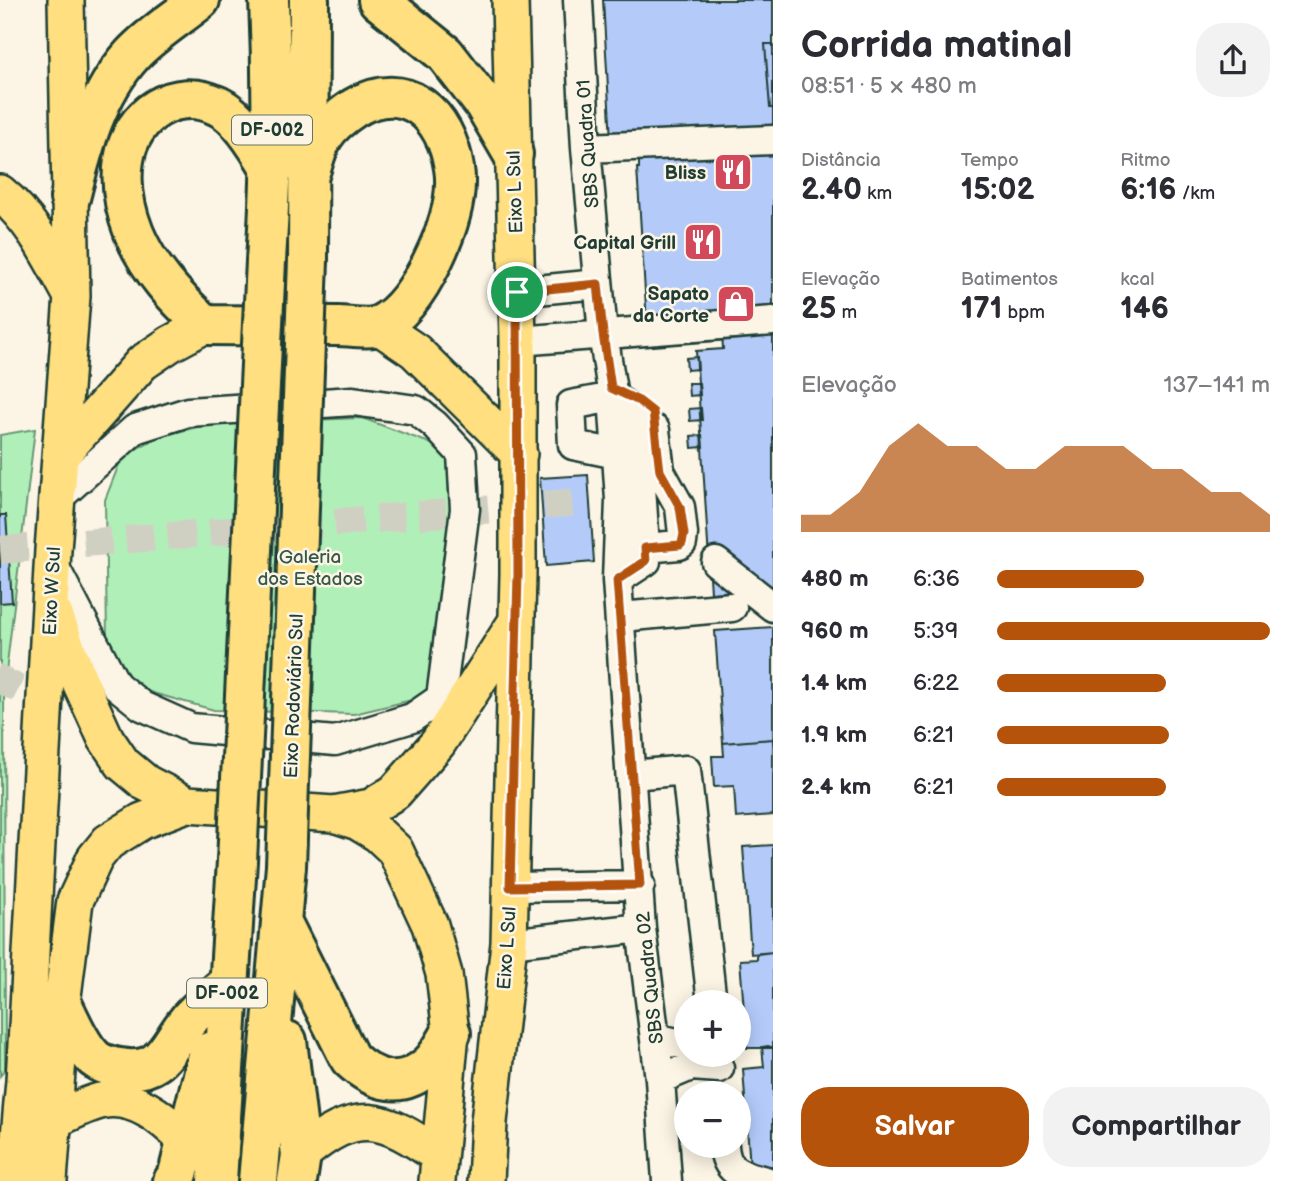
<!DOCTYPE html>
<html lang="pt">
<meta charset="utf-8">
<style>
:root{--surface:#fff;--page:#f2f2f3;--text:#2b2b33;--muted:#7c7c81;--accent:#b45309}
body{margin:0;font-family:"Balsamiq Sans",sans-serif;background:var(--page);color:var(--text);height:100vh;display:flex;flex-direction:column;font-size:26px;white-space:nowrap}
*{box-sizing:border-box;margin:0}
p{font-size:23px;color:var(--muted)}
.icon{flex:none;width:38px;height:38px;fill:none;stroke:currentColor;stroke-width:2;stroke-linecap:round;stroke-linejoin:round}
.map{position:relative;flex:1;overflow:hidden}
.sheet{display:flex;flex-direction:column;background:var(--surface);width:525px}
.sheet>*{flex:none}
.controls{position:absolute;left:674px;top:990px;display:grid;gap:14px}
.controls a{display:grid;place-items:center;width:77px;height:77px;border-radius:50%;background:var(--surface);box-shadow:0 4px 18px #0003;font-size:35px}
.pin{position:absolute;display:grid;place-items:center;width:60px;height:60px;color:#fff;margin:-30px;border:4px solid #fff;border-radius:50%;box-shadow:0 2px 7px #0007}
.round{display:grid;place-items:center;flex:none;width:74px;height:74px;border-radius:28px;background:var(--page)}
.head{display:flex;align-items:center;justify-content:space-between;height:119px;padding:0 28px}
h1{font-size:38px;font-weight:700;line-height:52px}
.stats{display:grid;grid-template-columns:repeat(3,1fr);gap:10px;height:119px;padding:7px 28px}
.stats div{display:grid;align-content:center}
.stats b{font-size:30px;font-weight:700}
.stats small{font-size:19px;font-weight:400}
.stats p{font-size:19px}
.chart{height:196px;padding:14px 28px}
.chart p{display:flex;justify-content:space-between}
.chart svg{width:100%;height:126px;margin-top:7px;fill:var(--accent);opacity:.7}
.action{display:flex;gap:14px;margin-top:auto;padding:14px 28px}
.action a{flex:1;height:80px;border-radius:28px;background:var(--accent);color:#fff;font-size:28px;font-weight:700;line-height:80px;text-align:center}
.action a+a{background:var(--page);color:var(--text)}
ul{padding:0 28px;list-style:none;font-size:23px}
li{display:grid;grid-template-columns:112px 84px 1fr;align-items:center;height:52px}
li i{height:18px;border-radius:9px;background:var(--accent)}
main{display:flex;flex:1;min-height:0}
.map>svg:first-child{display:block}
</style>
<main>
<div class="map">
<svg width="773" height="1181" viewBox="0 0 773 1181">
<rect width="100%" height="100%" fill="#fcf5e5"/>
<filter id="ink" filterUnits="userSpaceOnUse"><feTurbulence type="fractalNoise" baseFrequency=".0143" numOctaves="2"/><feDisplacementMap in="SourceGraphic" scale="14" xChannelSelector="R" yChannelSelector="G"/><feConvolveMatrix kernelMatrix="1 2 1 2 8 2 1 2 1" color-interpolation-filters="sRGB"/></filter>
<g filter="url(#ink)">
<path fill="#b0f0b8" stroke="#689676" stroke-width="2" d="M362,418L438,446L455,470L444,673L416,699L354,714L214,710L142,690L118,670L107,639L105,500L122,457L158,437L209,424Z
M35,429L4,689L5,1070L0,1076V435Z"/>
<path fill="#b4cbfa" stroke="#1f3d34" stroke-width="2" d="M603,0H773V588L711,593L696,351L723,349L721,319L647,323L637,168H639V156L612,158Z
M765,44H773V108H770Z
M697,357L698,369L687,370L686,358Z
M688,383H699L700,395L689,396Z
M701,408L702,420L690,421L689,409Z
M702,435L703,447L692,448L691,436Z
M588,475L594,562L546,566L540,478Z
M0,515H6L12,602L0,603Z
M773,627V739L723,743L715,631Z
M773,739V815L736,818L734,786L714,787L712,756H724L723,743Z
M773,845V952L751,954L743,847Z
M773,952V1048H747L740,960L757,959V954Z
M768,1046L773,1048V1166L750,1168L743,1069L764,1067L762,1047Z"/>
<g fill="none" stroke-linecap="round" stroke-linejoin="round">
<path stroke="#d0d0c2" stroke-width="28" stroke-dasharray="28 14" stroke-linecap="butt" d="M0,550L579,502
M0,695L13,669"/>
<g stroke="#1f3d34" stroke-width="33">
<path id="minor" d="M578,0L586,148L603,334L613,397L620,500L617,580L641,928L660,1079L667,1181
M586,148L773,140
M517,292L598,284
M518,341L773,321
M617,454L573,445L571,405L613,397L636,413L646,561L617,580
M645,548L679,545L682,543L683,534L680,507L660,471L655,430
M716,562L773,607
M53,564L116,685L142,706L191,728L335,741L412,718L441,698L465,509L462,454L435,425L416,410L353,401L188,412L135,429L57,499
M621,617L732,607
M632,775L686,770L712,1003
M510,887L640,885
M509,943L641,928
M655,1038L686,1045
M660,1079L691,1066L719,1068
M724,1146C726,1174 743,1175 766,1181"/>
</g>
<g stroke="#1f3d34" stroke-width="40">
<path id="major" d="M0,193C32,219 50,257 70,293
M378,326L415,351L519,454
M61,455L142,363L170,344L205,325
M55,615L80,682L106,739L123,764L146,783L187,804L334,814L358,822L378,834L395,850L430,925L444,974L451,1033L437,1181
M334,814L371,807L395,792L438,743L516,622
M54,1120C69,1114 84,1105 100,1101C133,1093 163,1118 185,1140
M301,1155C357,1107 382,1116 439,1156
M15,1181L24,1081L53,550L72,296L66,0
M49,1181L62,1004L75,901L95,858L108,842L142,821L187,804
M486,1181L489,1122L509,943L518,574V341L510,0"/>
</g>
<g stroke="#1f3d34" stroke-width="44">
<path id="highway" d="M378,0L445,54L484,104L513,154
M272,171C260,150 240,116 218,106C175,85 131,115 124,160C120,184 125,210 134,233C149,270 176,298 205,325C249,325 294,326 338,326C349,326 370,330 380,325C404,313 422,283 433,260C446,233 459,198 454,168C446,115 406,77 354,108C342,116 330,125 323,137C317,147 314,160 310,172
M70,198C83,147 96,95 132,55C150,35 179,17 200,0
M308,260L309,0
M266,261C272,173 273,87 269,0
M282,923L350,1059C375,1082 401,1090 429,1065C438,1057 445,1043 451,1033
M62,1004C71,1021 80,1046 95,1059C101,1064 113,1067 120,1068C166,1076 168,1041 192,1016C203,1004 216,994 228,983
M287,1041L301,1155L297,1181
M173,1181L178,1174L209,1052
M217,1181L237,861
M258,1181L286,866"/>
</g>
<use href="#minor" stroke="#fcf5e5" stroke-width="28"/>
<use href="#major" stroke="#ffdf80" stroke-width="35"/>
<use href="#highway" stroke="#ffdf80" stroke-width="38"/>
<g stroke="#1f3d34" stroke-width="44" stroke-linecap="butt">
<path id="highway-bridge" d="M237,861L266,261
M286,866L308,260"/>
</g>
<use href="#highway-bridge" stroke="#ffdf80" stroke-width="38"/>
</g>
</g>
<g fill="none" stroke-linecap="round" stroke-linejoin="round" filter="url(#ink)">
<g stroke="#fff" stroke-width="14">
<path id="route" d="M598,284L603,334L611,388L639,401L653,412L660,471L680,507L684,534L682,543L680,545L645,548L646,561L617,580L640,885L510,887L518,574L517,292Z"/>
</g>
<use href="#route" stroke="#b45309" stroke-width="9"/>
</g>
<defs>
<g id="restaurant-square" transform="scale(2.0125)"><rect x="-9" y="-9" width="18" height="18" rx="4" fill="#d1495b" stroke="#fcf5e5"/><path d="M-5-6h1v4h1v-4h1v4h1v-4h1v5L-1.5 .5V6h-2V.5L-5-1ZM5-6V6H3V1.5H1.5Q1.5-4 5-6Z" fill="#fff"/></g>
<g id="shop-square" transform="scale(2.0125)"><rect x="-9" y="-9" width="18" height="18" rx="4" fill="#d1495b" stroke="#fcf5e5"/><path d="M-5-2.5h2.3a2.7 3.5 0 0 1 5.4 0H5L5.5 6h-11ZM-1.5-2.5h3a1.5 2.3 0 0 0-3 0Z" fill="#fff"/></g>
</defs>
<g fill-rule="evenodd">
<use href="#restaurant-square" x="733" y="172"/>
<use href="#restaurant-square" x="703" y="242"/>
<use href="#shop-square" x="736" y="304"/>
</g>
<g text-anchor="middle" stroke-width="5" stroke-linejoin="round" paint-order="stroke">
<g fill="#fcf5e5" stroke="#617469" stroke-width="2">
<rect x="232" y="115.5" width="80" height="29" rx="5"/>
<rect x="187" y="978.5" width="80" height="29" rx="5"/>
</g>
<g font-size="18" font-weight="bold" fill="#1f3d34">
<text x="272" y="136">DF-002</text>
<text x="227" y="999">DF-002</text>
</g>
<g font-size="19" fill="#1f3d34" stroke="#fcf5e5">
<text transform="translate(587 144) rotate(-94)" y="7">SBS Quadra 01</text>
<text transform="translate(514 192) rotate(-92)" y="7">Eixo L Sul</text>
<text transform="translate(51 591) rotate(-87)" y="7">Eixo W Sul</text>
<text transform="translate(293 696) rotate(-88)" y="7">Eixo Rodoviário Sul</text>
<text transform="translate(506 948) rotate(-86)" y="7">Eixo L Sul</text>
<text transform="translate(649 978) rotate(-96)" y="7">SBS Quadra 02</text>
</g>
<g font-size="19" font-weight="bold" fill="#1f3d34" stroke="#fcf5e5" text-anchor="end">
<text x="706" y="179">Bliss</text>
<text x="676" y="249">Capital Grill</text>
<text x="709" y="300">Sapato<tspan x="709" dy="22">da Corte</tspan></text>
</g>
<g font-size="19" fill="#355848" stroke="#fcf5e5">
<text x="310" y="563">Galeria<tspan x="310" dy="22">dos Estados</tspan></text>
</g>
</g>
</svg>
<div class="controls">
<a>+</a>
<a>−</a>
</div>
<div class="pin" style="left:517px;top:292px;background:#1e9e55"><svg class="icon" aria-label="arrive" viewBox="0 0 24 24"><path d="M6 21V4h12l-3 4 3 4H6"/></svg></div>
</div>
<section class="sheet">
<div class="head"><div><h1>Corrida matinal</h1><p>08:51 · 5 × 480 m</p></div><a class="round"><svg class="icon" aria-label="share" viewBox="0 0 24 24"><path d="M12 15V3M7 8l5-5 5 5M5 13v7h14v-7"/></svg></a></div>
<div class="stats">
<div><p>Distância</p><b>2.40<small> km</small></b></div>
<div><p>Tempo</p><b>15:02</b></div>
<div><p>Ritmo</p><b>6:16<small> /km</small></b></div>
</div>
<div class="stats">
<div><p>Elevação</p><b>25<small> m</small></b></div>
<div><p>Batimentos</p><b>171<small> bpm</small></b></div>
<div><p>kcal</p><b>146</b></div>
</div>
<div class="chart"><p><span>Elevação</span>137–141 m</p>
<svg viewBox="0 0 160 44" preserveAspectRatio="none"><path d="M0 44V38L10 38L20 30L30 14L40 6L50 14L60 14L70 22L80 22L90 14L100 14L110 14L120 22L130 22L140 30L150 30L160 38V44z"/></svg>
</div>
<ul>
<li><b>480 m</b>6:36<i style="width:54%"></i></li>
<li><b>960 m</b>5:39<i style="width:100%"></i></li>
<li><b>1.4 km</b>6:22<i style="width:62%"></i></li>
<li><b>1.9 km</b>6:21<i style="width:63%"></i></li>
<li><b>2.4 km</b>6:21<i style="width:62%"></i></li>
</ul>
<div class="action"><a>Salvar</a><a>Compartilhar</a></div>
</section>
</main>
